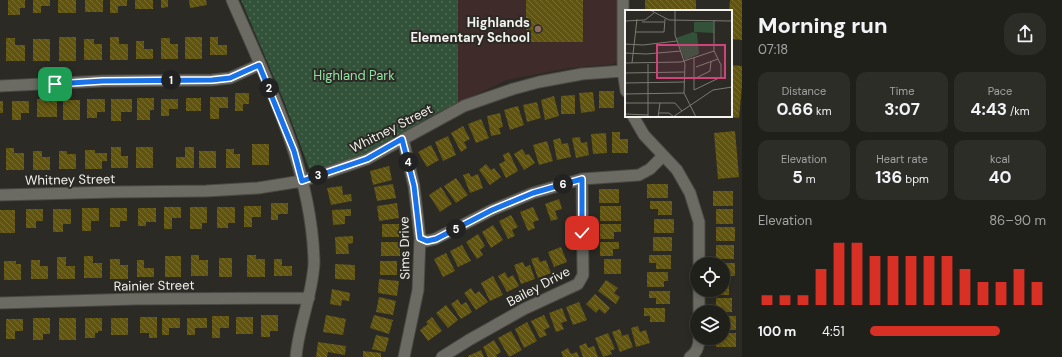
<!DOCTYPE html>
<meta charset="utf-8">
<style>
:root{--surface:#20201b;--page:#2d2d28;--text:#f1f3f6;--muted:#a2a3a3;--line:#3d3e3a;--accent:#d93025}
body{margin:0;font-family:"DM Sans",sans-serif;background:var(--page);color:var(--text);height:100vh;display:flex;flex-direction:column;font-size:15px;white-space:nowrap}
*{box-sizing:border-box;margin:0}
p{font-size:13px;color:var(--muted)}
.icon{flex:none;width:22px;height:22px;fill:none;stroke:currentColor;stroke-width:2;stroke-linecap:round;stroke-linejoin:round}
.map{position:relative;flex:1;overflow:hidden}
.drawer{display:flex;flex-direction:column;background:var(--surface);width:320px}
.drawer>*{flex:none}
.controls{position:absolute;left:690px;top:257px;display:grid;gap:8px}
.controls a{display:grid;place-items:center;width:40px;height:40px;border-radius:50%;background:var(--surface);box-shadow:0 2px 6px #0003,0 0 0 1px var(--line);font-size:20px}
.pin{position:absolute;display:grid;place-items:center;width:34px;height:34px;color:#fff;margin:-17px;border-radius:8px;box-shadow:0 2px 6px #0006}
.km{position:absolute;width:20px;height:20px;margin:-10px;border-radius:50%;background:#222;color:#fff;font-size:11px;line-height:20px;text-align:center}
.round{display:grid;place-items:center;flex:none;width:42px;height:42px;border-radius:16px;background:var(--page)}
.overview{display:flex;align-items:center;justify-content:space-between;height:68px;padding:0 16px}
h1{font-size:22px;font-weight:700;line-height:30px}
.metrics{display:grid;grid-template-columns:repeat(3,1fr);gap:6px;height:68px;padding:4px 16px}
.metrics div{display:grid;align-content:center;border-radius:10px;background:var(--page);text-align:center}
.metrics b{font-size:17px;font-weight:700}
.metrics small{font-size:11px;font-weight:400}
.metrics p{font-size:11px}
.chart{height:112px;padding:8px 16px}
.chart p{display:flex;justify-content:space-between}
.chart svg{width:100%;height:72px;margin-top:4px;stroke:var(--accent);stroke-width:6}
ul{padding:0 16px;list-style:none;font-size:13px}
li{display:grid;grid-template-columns:64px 48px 1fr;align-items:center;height:30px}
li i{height:10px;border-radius:5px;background:var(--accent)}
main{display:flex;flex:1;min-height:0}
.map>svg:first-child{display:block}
</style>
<main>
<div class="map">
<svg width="742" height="357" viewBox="0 0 742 357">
<defs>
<pattern id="park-dots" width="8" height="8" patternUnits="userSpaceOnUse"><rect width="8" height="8" fill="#33523a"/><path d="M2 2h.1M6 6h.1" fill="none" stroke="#516b57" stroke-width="1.8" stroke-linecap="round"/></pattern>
<pattern id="building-back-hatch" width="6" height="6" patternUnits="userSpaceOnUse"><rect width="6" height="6" fill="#61540f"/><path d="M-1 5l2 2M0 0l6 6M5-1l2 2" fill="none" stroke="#786d32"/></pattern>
</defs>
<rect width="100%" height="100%" fill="#2b2a24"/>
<path fill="#3f2b29" d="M458,0H618V58L614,64L570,68L507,80L458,103Z"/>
<path fill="url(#park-dots)" d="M241,0H458V103L429,117L395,138L360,155L315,171L309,168L283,99Z"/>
<path fill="url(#building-back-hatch)" d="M8,0H25V8H20V15H8Z
M33,0H50V6H41V13H33Z
M58,0H76V13H58Z
M85,0H103V12H85Z
M110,0H127V6H118V13H110Z
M135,0H153V9H135Z
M161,0H168V7L161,8Z
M189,0H206L207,5L190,8Z
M526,0H583V42H526Z
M645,0H696V11H645Z
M730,0H742V40L731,39V11H729Z
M59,37H76V61H59Z
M110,37H119V44H128V60H110Z
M185,37H202V59H185Z
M210,37H218V45H227V55H210Z
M6,38H15V45H25V61H6Z
M161,38H170V44H178V59H161Z
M33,39H50V61H33Z
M84,39H94V44H102V60H84Z
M136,41H144V49H153V59H136Z
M731,65L742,66V86L739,118L731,117Z
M599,91H614V108H599Z
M593,92L595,111L581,113L579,93Z
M235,93H249V104H243V111H235Z
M575,95V114H561V96Z
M554,96L559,116L545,120L541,100Z
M210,97H228V108H219V119H210Z
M137,98H154V110H150V120H137Z
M186,98H201V111H186Z
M37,99H57V117H37Z
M87,99H105V112H97V118H87Z
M111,99H132V112H121V121H111Z
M161,99H178V109H169V116H161Z
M63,100H80V120H63Z
M0,101H3V113H0Z
M12,101H29V113H21V120H12Z
M537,102L541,118L527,122L523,105Z
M518,106L524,125L510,130L504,110Z
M500,113L503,127L499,128L501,134L491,136L487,116Z
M481,119L489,138L476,143L468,124Z
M463,126L470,139L464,142L467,148L461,152L451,133Z
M735,131L739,177L718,179L714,133Z
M612,132H620V139H628V153H612Z
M606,133L607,153L593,154L591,134Z
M448,136L456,155L443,161L435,142Z
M580,137L581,143L587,142L589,155L576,158L572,138Z
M560,138L562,144L568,143L571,157L557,160L553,140Z
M547,141L553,161L539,165L533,145Z
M252,144H269V165H252Z
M431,145L439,160L427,167L418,152Z
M111,147H121V156H128V168H111Z
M136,147H153V168H136Z
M185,147H194V168H176V157H185Z
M6,148H14V153H24V170H6Z
M226,149H234V154H240V168H226Z
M522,149L526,155L529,154L535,163L524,170L514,154Z
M85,150H95V153H107V161H102V169H85Z
M33,151H42V157H50V170H33Z
M59,151H67V154H76V169H59Z
M199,151H216V168H199Z
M509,152L518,171L506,178L499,164L505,161L503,155Z
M486,164L491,170L494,168L501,177L490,185L479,170Z
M389,166L392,180L373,185L370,171Z
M469,173L471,177L478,174L483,188L470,193L463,175Z
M456,178L468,195L456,203L444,186Z
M393,184L396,198L377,201L374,187Z
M647,184H668V198H647Z
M342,186L343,195L351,194L352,201L331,205L327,188Z
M441,187L452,204L440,212L429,195Z
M599,189H619V203H599Z
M713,191H733V206H713Z
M559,199L562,209L555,211L558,219L551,221L545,204Z
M650,201H672V215H658V209H650Z
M271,203H288V214H278V220H271Z
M397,203L399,218L379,221L377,206Z
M244,206H261V217H252V227H244Z
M600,206H621V221H600Z
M164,207H181V218H172V229H164Z
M190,207H207V223H202V229H190Z
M217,207H235V223H228V228H217Z
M533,207L539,220L533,222L535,228L528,231L520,212Z
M82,208H99V221H91V231H82Z
M110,208H127V221H120V227H110Z
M138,208H156V222H146V226H138Z
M26,209H43V221H36V228H26Z
M53,209H71V224H63V232H53Z
M351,209V216H345V224L333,225L332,210Z
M716,209H733V224H716Z
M0,210H15V233H0Z
M511,215L518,227L512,230L515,236L508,239L499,221Z
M654,219H674V233H654Z
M382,224H399V237H382Z
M600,224H621V232H614V239H600Z
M493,225L503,240L491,248L482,232Z
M716,227H735V241H716Z
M478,234L485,246L480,250L483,255L477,259L466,242Z
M353,236V243L348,244L349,254H336L335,237Z
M653,237H672V251H653Z
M381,242H400V256H381Z
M600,242H619V249H613V256H600Z
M462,245L471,261L458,267L450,251Z
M716,245H734V259H716Z
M561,247L567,262L554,267L548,252Z
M446,253L455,271L443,277L434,259Z
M191,255H199V260H208V276H191Z
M247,255H256V259H265V277H247Z
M649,255H671V269H656V263H649Z
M84,256H93V263H102V278H84Z
M165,256H181V277H165Z
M57,257H66V266H75V279H57Z
M538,257L540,262L546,260L551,273L538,278L531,259Z
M219,258H232V277H219Z
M110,259H120V265H128V279H110Z
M274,259H282V266H292V276H274Z
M604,259H621V274H604Z
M31,260H40V266H48V279H31Z
M137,260H144V268H154V277H137Z
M4,261H16V264H21V280H4Z
M380,261H397V275H380Z
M523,262L525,267L530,265L535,279L521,284L514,265Z
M716,263H735V276H723V264H716Z
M335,264L355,265V280L335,279Z
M505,272L508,278L513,275L519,286L507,292L498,276Z
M647,272H668V281H664V287H647Z
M493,276L503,295L490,301L481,283Z
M379,279L399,281L397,296L378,293Z
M606,280L618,288L614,293L620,297L616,304L598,291Z
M723,280H729V295H715V290H723Z
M471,288L475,294L479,291L488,302L476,310L464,293Z
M332,289L350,293L349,301L342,300L341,306L330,304Z
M649,291H670V304H656V298H649Z
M595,294L610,308L605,314L599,309L596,313L586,304Z
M379,297L396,301L393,315L376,312Z
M716,298H732V312H716Z
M458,299L461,305L466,302L472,312L461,319L451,304Z
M579,302L587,320L573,325L566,307Z
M446,305L458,320L448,328L436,313Z
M562,308L567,321L561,323L564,329L556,332L549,313Z
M644,308H665V322H650V316H644Z
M261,315H278V331H270V337H261Z
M326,315L346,319L343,335L323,332Z
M374,315L393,320L389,334L370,328Z
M544,315L550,327L544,330L547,335L540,338L531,321Z
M212,316H229V328H220V338H212Z
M723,316H736V330H723Z
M140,317H157V338H149V333H140Z
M236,317H253V334H236Z
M432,317L442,331L428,341L420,330L428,324L426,322Z
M33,318H50V334H43V340H33Z
M59,318H76V340H59Z
M85,318H102V331H98V333H95V338H85Z
M111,318H128V335H111Z
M162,318H180V328H169V335H162Z
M187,318H207V328H195V335H187Z
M6,319H23V331H15V339H6Z
M527,322L537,341L524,348L515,329Z
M638,326L640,332L646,330L650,343L636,347L631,328Z
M620,329L622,336L628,334L633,347L620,352L612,332Z
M511,331L522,350L509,357L498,338Z
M608,333L615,349L610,351L612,354L603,357L595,338Z
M723,333H736V347H716V338H723Z
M376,335L389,338L385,352L372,349Z
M494,340L501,352L496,355L497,357H488L483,347Z
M318,342L346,346L345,355L328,352L327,357H316Z
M586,343L588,348L594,346L598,357H583L579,346Z
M568,348L571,354L577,352L579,357H563L561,352Z
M481,350L484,357H468V356Z
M363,351L381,353V357H363Z"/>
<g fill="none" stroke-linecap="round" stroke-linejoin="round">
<g stroke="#494843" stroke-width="13">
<path id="minor" d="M232,0C268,83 312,170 314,262C314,268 313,274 312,280C308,306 298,331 296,357
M623,0V71L626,91
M0,86L103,81L212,80L230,78L259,65
M633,116L644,135L677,170L690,193L699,222V264
M403,139L414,186L420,238L418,290L404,357
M0,195L114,192L206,191L258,188L302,181L367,159L464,106L513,89L539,82L582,74L623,71
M420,238L427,241L435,239L492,210L533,193L582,179L639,175L650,169L663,156
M699,290V312
M0,303L135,299L309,298
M442,357L469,340L524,309L578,284L583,275L582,179
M690,357C697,353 699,346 699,338"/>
</g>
<use href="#minor" stroke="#6b6a63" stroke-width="11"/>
</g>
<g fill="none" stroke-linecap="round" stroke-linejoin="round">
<g stroke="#fff" stroke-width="8">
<path id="route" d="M55,84L103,81L212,80L230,78L259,65L294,151L302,181L367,159L402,139L414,186L420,238L427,241L436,239L492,210L533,193L582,179V233"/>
</g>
<use href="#route" stroke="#1a73e8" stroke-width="5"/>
</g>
<circle fill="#8d6e63" stroke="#2b2a24" stroke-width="1.5" cx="538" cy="29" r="4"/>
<g text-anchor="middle" stroke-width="4" stroke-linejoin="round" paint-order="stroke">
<g font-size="13" font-weight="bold" fill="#f3f2ee" stroke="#2b2a24" text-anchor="end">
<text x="530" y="27">Highlands<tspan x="530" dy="15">Elementary School</tspan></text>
</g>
<g font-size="13" fill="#91e0a3" stroke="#2b2a24">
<text x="354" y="80">Highland Park</text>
</g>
<g font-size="13" fill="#f3f2ee" stroke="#2b2a24">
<text transform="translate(391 128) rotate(-27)" y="5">Whitney Street</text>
<text transform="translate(70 179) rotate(-1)" y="5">Whitney Street</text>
<text transform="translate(404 248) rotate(-91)" y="5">Sims Drive</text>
<text transform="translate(154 285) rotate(-1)" y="5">Rainier Street</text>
<text transform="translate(538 286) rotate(-28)" y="5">Bailey Drive</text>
</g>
</g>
<g transform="translate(625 10)">
<rect width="107" height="107" fill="#2b2a24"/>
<path d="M69,12H88L89,23L69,22Z" fill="#33523a"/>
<path d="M68,22L72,23L74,44L60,50L51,28Z" fill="#33523a"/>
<path fill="none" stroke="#7b7a75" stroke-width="1" d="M25,0L44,10L107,11M50,0V25L60,54L59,83L71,107M0,11L20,10L29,3M17,12H39M10,22H39L40,9M0,34L18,35L52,31M0,43L21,44L56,41M69,48V80L96,67V55L89,41V10M0,53L56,52L89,41M7,53L12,9M71,57L93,49M0,63L60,62M69,69L85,61L86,51M0,73L59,72M0,84L59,83M0,93H50L57,101M34,103H44L49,107M0,104L23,105M23,107V54M33,107L35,93M48,107L88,80L107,77"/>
<path fill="#cc4478" fill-opacity="0.15" stroke="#cc4478" stroke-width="2" d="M32,35H100V68H32Z"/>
<rect width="107" height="107" fill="none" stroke="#f3f2ee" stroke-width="2"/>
</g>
</svg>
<div class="controls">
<a><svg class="icon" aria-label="locate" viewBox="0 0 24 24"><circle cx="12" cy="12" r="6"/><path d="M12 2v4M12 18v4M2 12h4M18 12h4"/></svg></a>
<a><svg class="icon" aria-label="layers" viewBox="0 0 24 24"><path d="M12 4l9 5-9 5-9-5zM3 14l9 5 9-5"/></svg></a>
</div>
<div class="pin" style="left:55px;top:84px;background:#1e9e55"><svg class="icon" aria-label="arrive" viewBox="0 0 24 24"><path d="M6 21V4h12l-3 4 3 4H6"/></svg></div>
<div class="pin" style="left:582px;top:233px;background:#d93025"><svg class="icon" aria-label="check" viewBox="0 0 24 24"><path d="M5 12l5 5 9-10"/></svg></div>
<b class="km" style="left:171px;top:80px">1</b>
<b class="km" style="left:269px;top:88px">2</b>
<b class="km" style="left:318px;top:175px">3</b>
<b class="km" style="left:408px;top:162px">4</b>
<b class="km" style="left:456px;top:229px">5</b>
<b class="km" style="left:563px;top:184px">6</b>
</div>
<section class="drawer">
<div class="overview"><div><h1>Morning run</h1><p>07:18</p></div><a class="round"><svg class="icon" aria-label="share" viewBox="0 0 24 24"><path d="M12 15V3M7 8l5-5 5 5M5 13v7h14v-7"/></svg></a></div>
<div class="metrics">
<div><p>Distance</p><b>0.66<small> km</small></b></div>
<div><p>Time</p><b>3:07</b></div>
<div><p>Pace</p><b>4:43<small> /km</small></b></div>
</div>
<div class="metrics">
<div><p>Elevation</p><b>5<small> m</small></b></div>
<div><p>Heart rate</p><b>136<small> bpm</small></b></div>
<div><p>kcal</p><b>40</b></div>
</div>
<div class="chart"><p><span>Elevation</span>86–90 m</p>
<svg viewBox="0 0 160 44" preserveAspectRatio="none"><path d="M5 44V38M15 44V38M25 44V38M35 44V22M45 44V6M55 44V6M65 44V14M75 44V14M85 44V14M95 44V14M105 44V14M115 44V22M125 44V30M135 44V30M145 44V22M155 44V30"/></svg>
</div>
<ul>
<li><b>100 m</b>4:51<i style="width:74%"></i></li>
</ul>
</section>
</main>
